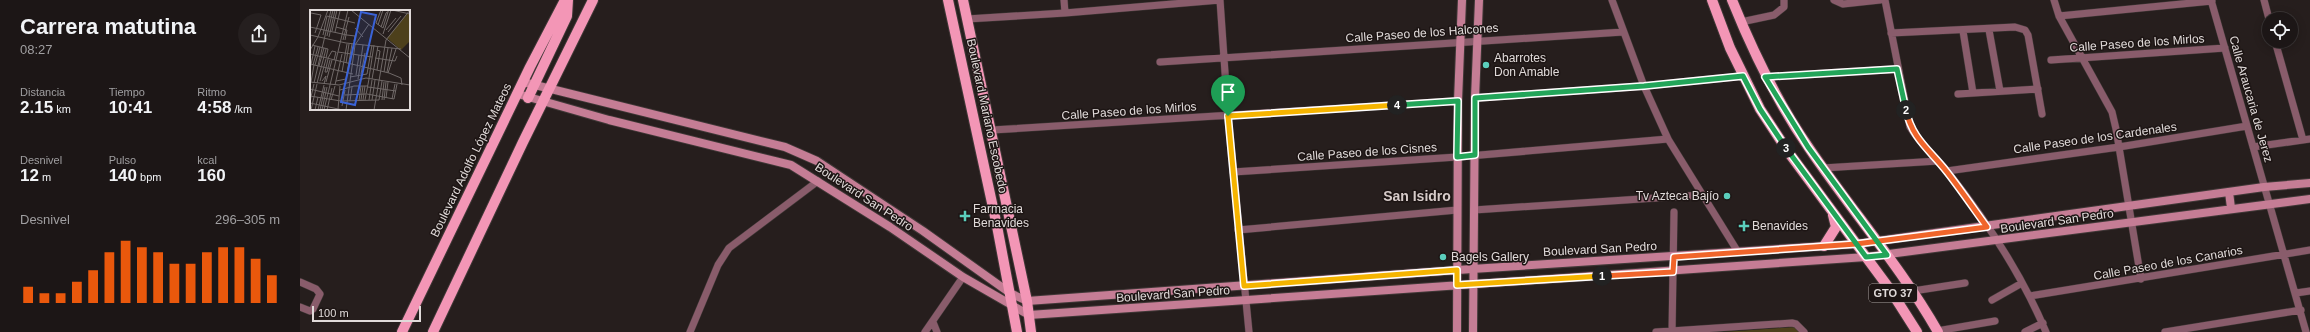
<!DOCTYPE html>
<html lang="es">
<meta charset="utf-8">
<style>
:root{--surface:#1c1616;--page:#251f1f;--text:#f1f3f6;--muted:#a09fa1;--line:#3a3535;--accent:#ea580c}
body{margin:0;font-family:Helvetica,sans-serif;background:var(--page);color:var(--text);height:100vh;display:flex;flex-direction:column;font-size:15px;white-space:nowrap}
*{box-sizing:border-box;margin:0}
p{font-size:13px;color:var(--muted)}
.icon{flex:none;width:22px;height:22px;fill:none;stroke:currentColor;stroke-width:2;stroke-linecap:round;stroke-linejoin:round}
.map{position:relative;flex:1;overflow:hidden}
.side{display:flex;flex-direction:column;background:var(--surface);width:300px}
.side>*{flex:none}
.fabs{position:absolute;left:1962px;top:12px;display:grid;gap:8px}
.fabs a{display:grid;place-items:center;width:36px;height:36px;border-radius:50%;background:var(--surface);box-shadow:0 2px 10px #0003,0 0 0 1px var(--line);font-size:20px}
.scale{position:absolute;left:12px;bottom:10px;width:109px;box-sizing:border-box;padding-left:4px;border:2px solid #e0dad9;border-top:0;font-size:11px;line-height:14px;white-space:nowrap;color:#e0dad9;-webkit-text-stroke:3px #1d1514;paint-order:stroke}
.pin{position:absolute;display:grid;place-items:center;width:34px;height:34px;color:#fff;margin:-41px -17px;border-radius:50% 50% 50% 0;rotate:-45deg;box-shadow:0 0 4px #0007}
.pin .icon{rotate:45deg}
.km{position:absolute;width:20px;height:20px;margin:-10px;border-radius:50%;background:#222;color:#fff;font-size:11px;line-height:20px;text-align:center}
.round{display:grid;place-items:center;flex:none;width:42px;height:42px;border-radius:21px;background:var(--page)}
.headline{display:flex;align-items:center;justify-content:space-between;height:68px;padding:0 20px}
h1{font-size:22px;font-weight:600;line-height:30px}
.figures{display:grid;grid-template-columns:repeat(3,1fr);gap:6px;height:68px;padding:4px 20px}
.figures div{display:grid;align-content:center}
.figures b{font-size:17px;font-weight:600}
.figures small{font-size:11px;font-weight:400}
.figures p{font-size:11px}
.chart{height:112px;padding:8px 20px}
.chart p{display:flex;justify-content:space-between}
.chart svg{width:100%;height:72px;margin-top:4px;stroke:var(--accent);stroke-width:6}
main{display:flex;flex:1;min-height:0}
.map>svg:first-child{display:block}
</style>
<main>
<section class="side">
<div class="headline"><div><h1>Carrera matutina</h1><p>08:27</p></div><a class="round"><svg class="icon" aria-label="share" viewBox="0 0 24 24"><path d="M12 15V3M7 8l5-5 5 5M5 13v7h14v-7"/></svg></a></div>
<div class="figures">
<div><p>Distancia</p><b>2.15<small> km</small></b></div>
<div><p>Tiempo</p><b>10:41</b></div>
<div><p>Ritmo</p><b>4:58<small> /km</small></b></div>
</div>
<div class="figures">
<div><p>Desnivel</p><b>12<small> m</small></b></div>
<div><p>Pulso</p><b>140<small> bpm</small></b></div>
<div><p>kcal</p><b>160</b></div>
</div>
<div class="chart"><p><span>Desnivel</span>296–305 m</p>
<svg viewBox="0 0 160 44" preserveAspectRatio="none"><path d="M5 44V34M15 44V38M25 44V38M35 44V31M45 44V24M55 44V13M65 44V6M75 44V10M85 44V13M95 44V20M105 44V20M115 44V13M125 44V10M135 44V10M145 44V17M155 44V27"/></svg>
</div>
</section>
<div class="map">
<svg width="2010" height="332" viewBox="0 0 2010 332">
<rect width="100%" height="100%" fill="#261e1d"/>
<path fill="#4d401b" d="M1496,327L1500,332H1424Z"/>
<g fill="none" stroke-linecap="round" stroke-linejoin="round">
<g stroke="#403837" stroke-width="8">
<path id="street" d="M764,0L765,13
M1312,0L1344,86L1368,139L1438,252
M1534,0L1543,4L1580,0
M1585,0L1610,127C1620,144 1635,156 1647,171C1686,220 1722,275 1746,332
M1754,0L1759,16L1812,112L1816,129L1841,279
M1911,0L2006,332
M1964,0L1969,19
M1759,16L1912,1
M667,19L765,13L920,0L928,116L949,332
M1441,22L1474,15L1484,7V0
M1689,30L1700,91
M1663,31L1673,93
M1591,33L1715,27L1725,30L1728,35L1742,114
M1975,41L2003,140
M1751,60L1925,48
M860,62L1323,32
M1465,77L1597,69
M1658,94L1738,89
M1175,98L1344,86L1443,76
M692,130L1158,101
M1953,147L2010,139
M1523,168L1638,161
M1647,171L1819,147L1947,126
M933,172L1157,157L1368,139
M1174,210L1401,195
M938,230L1157,210
M0,282L16,289L20,294L13,309L10,311L0,307
M1613,291L1665,283
M1996,293L2010,291
M1730,296L2010,250
M1692,300L1722,283
M633,322L637,332
M1637,331L1695,321
M390,332L418,265L429,248L518,181
M625,332L663,277
M1356,332L1492,323L1496,324L1504,332
M1372,332L1374,212
M1725,332L1743,323
M1865,332L2001,310"/>
</g>
<g stroke="#403837" stroke-width="10">
<path id="secondary" d="M223,82L485,147L517,161L623,231L710,293L727,301L1172,269L1556,244L1964,187L2010,183
M218,94L309,120L491,165L590,227L663,277L729,315L1566,257L2010,199
M1929,192L1931,208
M1157,332L1158,101L1162,0
M1173,332L1175,98L1179,0"/>
</g>
<g stroke="#403837" stroke-width="12">
<path id="primary" d="M648,0L697,226L717,332
M663,0L727,301L731,332
M1412,0L1430,48L1460,109L1489,153L1589,288L1617,332
M1432,0C1453,52 1477,102 1509,148C1551,210 1601,267 1638,332
M228,98L267,16L268,0
M1524,246L1536,227L1533,215
M102,332L230,67L265,0
M133,332L223,142L293,0"/>
</g>
<use href="#street" stroke="#895c6b" stroke-width="7"/>
<use href="#secondary" stroke="#c57d95" stroke-width="8"/>
<use href="#primary" stroke="#f396b6" stroke-width="10"/>
</g>
<g fill="none" stroke-linecap="round" stroke-linejoin="round">
<g stroke="#fff" stroke-width="8">
<path id="split-1" d="M928,116L944,286L1157,270V285L1302,276"/>
</g>
<g stroke="#fff" stroke-width="8">
<path id="split-2" d="M1302,276L1373,272L1374,257L1556,244L1687,227C1674,209 1661,190 1647,172C1630,150 1612,139 1606,110"/>
</g>
<g stroke="#fff" stroke-width="8">
<path id="split-3" d="M1486,148L1566,257L1587,255L1508,147L1465,77L1597,69L1606,110"/>
</g>
<g stroke="#fff" stroke-width="8">
<path id="split-4" d="M1097,105L1158,101L1157,157L1175,155V98L1344,86L1443,76L1460,109L1486,148"/>
</g>
<g stroke="#fff" stroke-width="8">
<path id="split-5" d="M928,116L1097,105"/>
</g>
<use href="#split-1" stroke="#f5b400" stroke-width="5"/>
<use href="#split-2" stroke="#f0652b" stroke-width="5"/>
<use href="#split-3" stroke="#22a559" stroke-width="5"/>
<use href="#split-4" stroke="#22a559" stroke-width="5"/>
<use href="#split-5" stroke="#f5b400" stroke-width="5"/>
</g>
<g fill="#5bcebc" stroke="#1d1514" stroke-width="1.5">
<circle cx="1186" cy="65" r="4"/>
<circle cx="1427" cy="196" r="4"/>
<path d="M663 210h4v4h4v4h-4v4h-4v-4h-4v-4h4z"/>
<path d="M1442 220h4v4h4v4h-4v4h-4v-4h-4v-4h4z"/>
<circle cx="1143" cy="257" r="4"/>
</g>
<g text-anchor="middle" stroke-width="3" stroke-linejoin="round" paint-order="stroke">
<rect fill="#1d1514" stroke="#a69f9e" stroke-width="1" x="1569" y="284" width="48" height="18" rx="3"/>
<g font-size="11" font-weight="bold" fill="#e0dad9">
<text x="1593" y="297">GTO 37</text>
</g>
<g font-size="12" fill="#e0dad9" stroke="#1d1514">
<text transform="translate(1122 33) rotate(-4)" y="4">Calle Paseo de los Halcones</text>
<text transform="translate(1837 43) rotate(-4)" y="4">Calle Paseo de los Mirlos</text>
<text transform="translate(1951 99) rotate(74)" y="4">Calle Araucaria de Jerez</text>
<text transform="translate(829 111) rotate(-4)" y="4">Calle Paseo de los Mirlos</text>
<text transform="translate(687 116) rotate(78)" y="4">Boulevard Mariano Escobedo</text>
<text transform="translate(1795 138) rotate(-8)" y="4">Calle Paseo de los Cardenales</text>
<text transform="translate(1067 152) rotate(-4)" y="4">Calle Paseo de los Cisnes</text>
<text transform="translate(171 160) rotate(-64)" y="4">Boulevard Adolfo López Mateos</text>
<text transform="translate(564 197) rotate(33)" y="4">Boulevard San Pedro</text>
<text transform="translate(1757 221) rotate(-8)" y="4">Boulevard San Pedro</text>
<text transform="translate(1300 249) rotate(-3)" y="4">Boulevard San Pedro</text>
<text transform="translate(1868 263) rotate(-10)" y="4">Calle Paseo de los Canarios</text>
<text transform="translate(873 294) rotate(-4)" y="4">Boulevard San Pedro</text>
</g>
<g font-size="12" fill="#e0dad9" stroke="#1d1514" text-anchor="start">
<text x="1194" y="62">Abarrotes<tspan x="1194" dy="14">Don Amable</tspan></text>
<text x="1419" y="200" text-anchor="end">Tv Azteca Bajío</text>
<text x="673" y="213">Farmacia<tspan x="673" dy="14">Benavides</tspan></text>
<text x="1452" y="230">Benavides</text>
<text x="1151" y="261">Bagels Gallery</text>
</g>
<g font-size="14" font-weight="bold" fill="#d6cbc9" stroke="#1d1514">
<text x="1117" y="201">San Isidro</text>
</g>
</g>
<g transform="translate(10 10)">
<rect width="100" height="100" fill="#261e1d"/>
<path d="M97,4H100V31L91,40L77,28Z" fill="#4d401b"/>
<path fill="none" stroke="#706968" stroke-width="1" d="M41,0L100,48M71,0L66,13L73,18L78,2M82,0L100,4M1,3L11,5L5,23M17,6L45,13M68,15L73,0M0,17L37,25M26,17L37,20L35,30M71,17L76,3L80,0M45,18L53,27M76,20L86,8M22,21L27,0M25,22L30,1M78,22L91,6M73,24L81,0M0,25L36,33L91,39M13,25L17,6M37,25L45,26L44,31M17,26L23,0M8,27L18,0M19,27L25,0M33,30L39,7M2,35L18,39L16,48M0,40L8,27M28,42L62,47M0,44L79,63L91,68L92,75M18,48L22,41L26,42L24,50M65,48L85,51L87,46M18,49L15,62H17L20,50M36,53L39,34M0,54L43,64M3,55L8,37M5,55L10,37M9,56L14,38M50,56L53,35M0,59L5,36M67,60L70,41L67,40M32,62L37,34M74,62L78,38M77,62L82,38M78,63L86,39M51,64L55,43M57,64L62,35M46,65L49,45M40,67L57,64M59,68L64,35M48,69L50,57M62,69L68,36M10,71L16,49M12,71L16,66L14,74M26,71L36,69L42,34M0,72L29,75L56,68L100,75M1,72L4,55M16,72L22,50M4,73L21,0M7,73L16,39M25,75L32,44M58,77L86,81M0,79L29,86M30,80L44,76H58M57,84L84,89L87,74M35,85L56,84M0,86L31,91L69,90L72,71M76,88L78,72M82,89L85,74M21,90L25,76M51,90L53,76M53,90L55,76M55,90L59,69M59,90L62,70M62,90L65,70M72,90L74,72M74,90L76,72M0,91L4,74M40,91L42,77M49,91L51,76M0,93L33,100M32,96L35,80M28,99L30,76M1,100L7,74M5,100L8,87M8,100L14,75M10,100L15,77M12,100L17,77M14,100L38,0M17,100L22,78M36,100L45,35L59,14M64,100L76,30L100,0"/>
<path fill="#3a63d8" fill-opacity="0.15" stroke="#3a63d8" stroke-width="2" d="M51,2L66,5L45,95L31,92Z"/>
<rect width="100" height="100" fill="none" stroke="#e0dad9" stroke-width="2"/>
</g>
</svg>
<div class="fabs">
<a><svg class="icon" aria-label="locate" viewBox="0 0 24 24"><circle cx="12" cy="12" r="6"/><path d="M12 2v4M12 18v4M2 12h4M18 12h4"/></svg></a>
</div>
<div class="scale">100 m</div>
<div class="pin" style="left:928px;top:116px;background:#1e9e55"><svg class="icon" aria-label="arrive" viewBox="0 0 24 24"><path d="M6 21V4h12l-3 4 3 4H6"/></svg></div>
<b class="km" style="left:1302px;top:276px">1</b>
<b class="km" style="left:1606px;top:110px">2</b>
<b class="km" style="left:1486px;top:148px">3</b>
<b class="km" style="left:1097px;top:105px">4</b>
</div>
</main>
